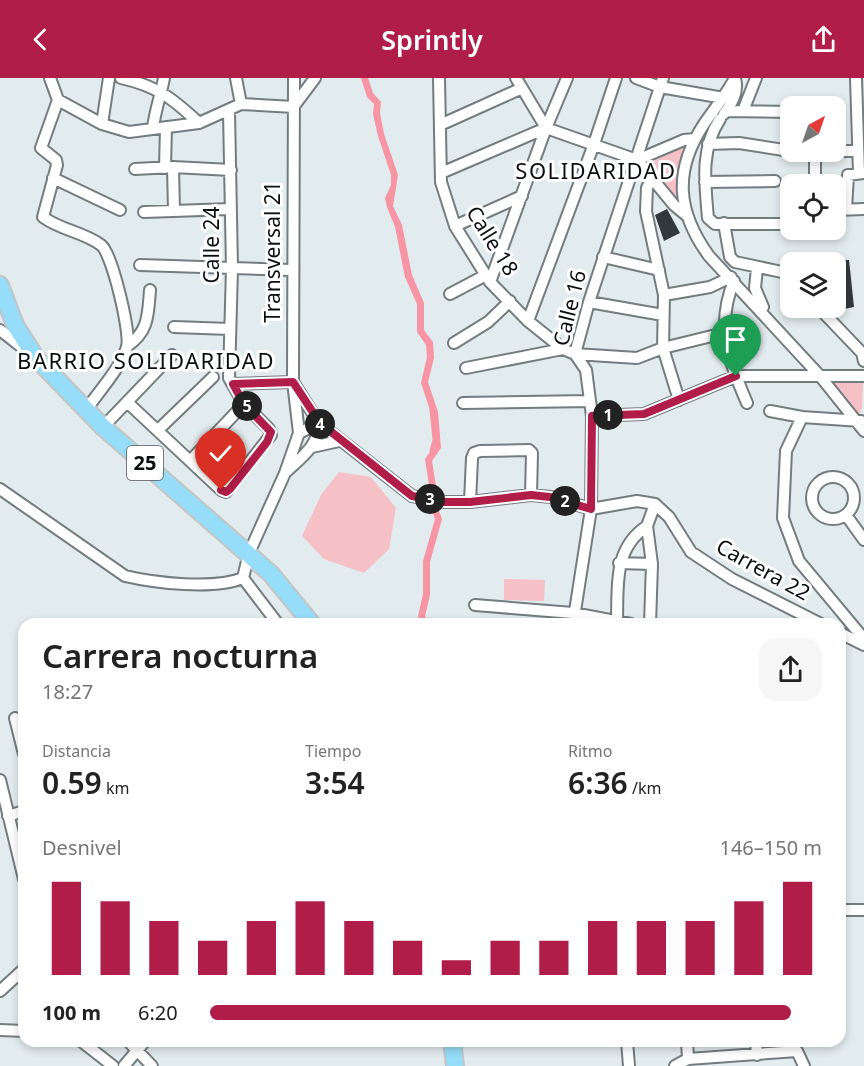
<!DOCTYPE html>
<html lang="es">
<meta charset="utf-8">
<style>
:root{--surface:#fff;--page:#f6f6f6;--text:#222;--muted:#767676;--accent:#b01d49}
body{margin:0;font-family:"Noto Sans",sans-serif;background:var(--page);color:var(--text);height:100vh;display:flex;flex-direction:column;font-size:22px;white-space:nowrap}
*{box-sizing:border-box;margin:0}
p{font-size:20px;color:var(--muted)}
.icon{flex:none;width:33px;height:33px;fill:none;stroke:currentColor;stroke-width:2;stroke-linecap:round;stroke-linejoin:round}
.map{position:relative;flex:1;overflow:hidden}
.panel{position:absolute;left:18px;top:540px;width:828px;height:429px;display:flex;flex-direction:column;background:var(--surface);border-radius:18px;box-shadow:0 3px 9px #0003}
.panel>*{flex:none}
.needle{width:39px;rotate:40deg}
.controls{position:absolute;left:780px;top:18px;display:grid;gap:12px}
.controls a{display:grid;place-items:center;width:66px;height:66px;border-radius:12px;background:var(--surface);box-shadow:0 3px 9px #0003;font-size:30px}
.pin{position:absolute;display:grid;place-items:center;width:51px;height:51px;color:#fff;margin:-62px -26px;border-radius:50% 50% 50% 0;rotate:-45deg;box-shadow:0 0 6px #0007}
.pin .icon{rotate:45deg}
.km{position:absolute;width:30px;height:30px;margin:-15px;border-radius:50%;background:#222;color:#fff;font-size:16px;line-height:30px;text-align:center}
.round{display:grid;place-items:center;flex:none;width:63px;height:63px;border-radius:18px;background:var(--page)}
.overview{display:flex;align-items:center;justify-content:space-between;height:102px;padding:0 24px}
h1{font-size:33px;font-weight:600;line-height:45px}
.figures{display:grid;grid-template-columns:repeat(3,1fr);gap:9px;height:102px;padding:6px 24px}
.figures div{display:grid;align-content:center}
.figures b{font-size:30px;font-weight:600}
.figures small{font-size:16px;font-weight:400}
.figures p{font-size:16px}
.chart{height:168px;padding:12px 24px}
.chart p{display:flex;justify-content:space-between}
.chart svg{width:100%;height:108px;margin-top:6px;stroke:var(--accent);stroke-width:6}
ul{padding:0 24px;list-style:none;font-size:20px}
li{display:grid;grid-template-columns:96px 72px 1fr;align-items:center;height:45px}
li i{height:15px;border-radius:8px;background:var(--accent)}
header{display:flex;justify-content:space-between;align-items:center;height:78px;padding:0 24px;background:var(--accent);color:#fff;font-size:27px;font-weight:600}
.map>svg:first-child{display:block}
</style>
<header><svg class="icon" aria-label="back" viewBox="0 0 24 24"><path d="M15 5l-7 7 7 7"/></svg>Sprintly<svg class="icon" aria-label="share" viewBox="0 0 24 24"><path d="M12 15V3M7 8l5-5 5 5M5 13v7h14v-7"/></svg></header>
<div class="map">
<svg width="864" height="988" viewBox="0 0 864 988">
<rect width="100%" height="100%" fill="#e2ebee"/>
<path fill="#f5c0c6" d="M681,68L683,69L677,97L679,115L674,119L655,95L651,85Z
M829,299L863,302L862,330L859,336L854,335Z
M339,394L371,399L396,430L389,471L364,495L324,481L302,458L321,417Z
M504,501L545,502L544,523L504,522Z"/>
<path fill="#f795a4" d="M361,0H368L373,15L381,24L380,35L384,56L398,97L393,128L402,147L412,197L424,225V252L433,264L434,280L428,304L438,334L441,370L432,383L436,408L432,415L442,441L430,484V517L425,538L428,546H421L418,538L423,516V483L435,441L425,415L429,407L425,381L434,368L431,335L421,305L427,279L426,267L417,254V226L405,199L395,149L387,129L385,120L391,107V97L378,58L373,36L374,26L367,19Z"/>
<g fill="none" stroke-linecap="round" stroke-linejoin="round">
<path stroke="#f795a4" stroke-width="3" d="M431,332L434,362L431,373"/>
</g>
<path fill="#32393c" d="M667,131L680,155L664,163L655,137Z
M849,182L854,229L839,232L836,183Z"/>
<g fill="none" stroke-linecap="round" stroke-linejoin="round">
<g stroke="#737c7f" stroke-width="14">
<path id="minor" d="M50,0L58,22L41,70L56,82L57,87L43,139C60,152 84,154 101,167C112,175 131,255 127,269C120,291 99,313 86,332
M121,0C157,8 172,20 199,45
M236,0L241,26
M439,0L441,104L455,148L490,204L528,243L563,271L575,276L637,280L663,270L724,255
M516,0L546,50
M636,0L660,9L724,20
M735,0C726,17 715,30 704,46C673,93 677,134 709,178L820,298L864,353
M856,0L859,95
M58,22L102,46L129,54L199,45L241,26L294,29
M294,28L315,0
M727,33L790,34
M743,33L756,0
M724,36C732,26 739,14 735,1
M720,41C700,71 705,106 708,140L715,146H790
M102,46L109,0
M440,47L520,11
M153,50C155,32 161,17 164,0
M708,66L739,65L790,73
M836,73H857
M815,74V106
M637,82L684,62L695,61
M173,89L174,133
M165,90L166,49
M135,91L173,89L231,92
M441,95L546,50L637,82L674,127L686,137
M652,99L647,110L646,133L664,217L663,270L679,322
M53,100L120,132
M705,104L775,103
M846,131L848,97L864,95
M836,132L864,131
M144,134L231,131
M724,145L730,179L735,184L782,194L790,199
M455,148L522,118
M603,179L659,192
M140,187L291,192
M757,190L755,210L763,229
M734,203C715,248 729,283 747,325
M490,204L546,50L567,0
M450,216L486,197
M664,217L710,209L731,199
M589,224L663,237
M819,230L862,275L864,283
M528,243L594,66L616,0
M174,249L230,251
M0,252L28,274
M454,265L488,244L510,223
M127,268C149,254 148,236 150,212
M466,290L563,271
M293,304L319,345L412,418L445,424H470L531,417L551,419L591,431L637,423L655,426L669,439L691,474L732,501L821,546
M233,306L293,304
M127,324L221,412L226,414L271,357L269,351L244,326L229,300L232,190L229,34
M463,325L590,323
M770,333L802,339L861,343
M592,338L644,336L736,298H864
M802,339L786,373L783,440L799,483L864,561
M103,349L172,277
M158,352L213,299
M312,369L339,363
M190,383L244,326
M287,393C302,379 319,367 319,345L299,355
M812 420a21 21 0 1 1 42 0a21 21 0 1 1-42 0Z
M0,411L125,498C155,505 214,512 243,500
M470,424L472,380L474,375L480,373L529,372L532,375L531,417
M846,437L864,462
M619,485L652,486
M475,527L573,535L631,546
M617,544C618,507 613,471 647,448
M278,546L243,500L249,475L285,395L299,355L293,304L294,0
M573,546L591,431L592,338L586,292L575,276L589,224L663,0
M650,546L652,486L647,448L655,426
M840,555L864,567
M15,640L24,676
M0,702L24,801
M8,738L24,733
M840,832H864
M0,913L24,891
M0,952L24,953
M81,963L113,988
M128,963L152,988
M627,963L629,988
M687,963L688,981
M756,963L757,977
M124,988L145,963
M675,988L688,981L797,973L804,988"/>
</g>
<g stroke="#c4c5c5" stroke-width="20">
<path id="highway" d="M0,207L15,247L36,280L103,349L271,496L312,546
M452,963L455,988"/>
</g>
<use href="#minor" stroke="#fff" stroke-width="10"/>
<use href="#highway" stroke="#96ddf9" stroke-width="16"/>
</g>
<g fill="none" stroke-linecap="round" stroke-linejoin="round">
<g stroke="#fff" stroke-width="12">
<path id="route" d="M221,412L226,414L230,411L267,364L271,354L244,326L233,306L293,304L320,345L412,418L445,424H470L531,417L550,419L591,431L592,338L644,336L736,298"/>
</g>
<use href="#route" stroke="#b01d49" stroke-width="8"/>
</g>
<g text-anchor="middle" stroke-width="6" stroke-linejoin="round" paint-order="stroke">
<rect fill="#fff" stroke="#545657" stroke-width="1.5" x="127" y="368" width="36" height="34" rx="4.5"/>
<g font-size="20" font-weight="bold" fill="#0b0e0f">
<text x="145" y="392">25</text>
</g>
<g font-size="21" fill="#0b0e0f" stroke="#fff">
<text transform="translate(492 163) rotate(58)" y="7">Calle 18</text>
<text transform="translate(212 167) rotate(-90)" y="7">Calle 24</text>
<text transform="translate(273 174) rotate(-90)" y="7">Transversal 21</text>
<text transform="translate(570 230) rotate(-76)" y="7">Calle 16</text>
<text transform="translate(763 492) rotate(29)" y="7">Carrera 22</text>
</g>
<g font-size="22" letter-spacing="1.5" fill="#0b0e0f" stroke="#fff">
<text x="596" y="101">SOLIDARIDAD</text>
<text x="146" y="291">BARRIO SOLIDARIDAD</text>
</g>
</g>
</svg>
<div class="controls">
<a><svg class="needle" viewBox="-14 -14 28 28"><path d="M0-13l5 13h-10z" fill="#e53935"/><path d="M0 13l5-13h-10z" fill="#767676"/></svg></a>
<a><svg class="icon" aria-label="locate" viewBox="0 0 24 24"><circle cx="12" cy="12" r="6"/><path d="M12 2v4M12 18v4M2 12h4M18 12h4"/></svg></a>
<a><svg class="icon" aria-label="layers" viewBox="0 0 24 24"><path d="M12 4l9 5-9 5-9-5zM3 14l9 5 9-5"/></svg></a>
</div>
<div class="pin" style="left:736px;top:298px;background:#1e9e55"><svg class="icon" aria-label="arrive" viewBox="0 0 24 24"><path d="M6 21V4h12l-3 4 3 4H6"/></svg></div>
<div class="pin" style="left:221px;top:412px;background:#d93025"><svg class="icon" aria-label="check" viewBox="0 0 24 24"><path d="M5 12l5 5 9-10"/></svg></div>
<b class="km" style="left:608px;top:337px">1</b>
<b class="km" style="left:565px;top:423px">2</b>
<b class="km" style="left:430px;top:421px">3</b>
<b class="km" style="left:320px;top:346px">4</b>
<b class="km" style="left:247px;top:328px">5</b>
<section class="panel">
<div class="overview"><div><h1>Carrera nocturna</h1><p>18:27</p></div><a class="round"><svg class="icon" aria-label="share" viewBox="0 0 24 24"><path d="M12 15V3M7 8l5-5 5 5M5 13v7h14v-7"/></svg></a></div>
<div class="figures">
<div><p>Distancia</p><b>0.59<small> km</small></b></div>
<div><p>Tiempo</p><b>3:54</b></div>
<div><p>Ritmo</p><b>6:36<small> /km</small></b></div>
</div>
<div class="chart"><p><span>Desnivel</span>146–150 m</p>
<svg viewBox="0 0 160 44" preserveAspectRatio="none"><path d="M5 44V6M15 44V14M25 44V22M35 44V30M45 44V22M55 44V14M65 44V22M75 44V30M85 44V38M95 44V30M105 44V30M115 44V22M125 44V22M135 44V22M145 44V14M155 44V6"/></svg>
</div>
<ul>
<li><b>100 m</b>6:20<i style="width:95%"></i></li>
</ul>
</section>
</div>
